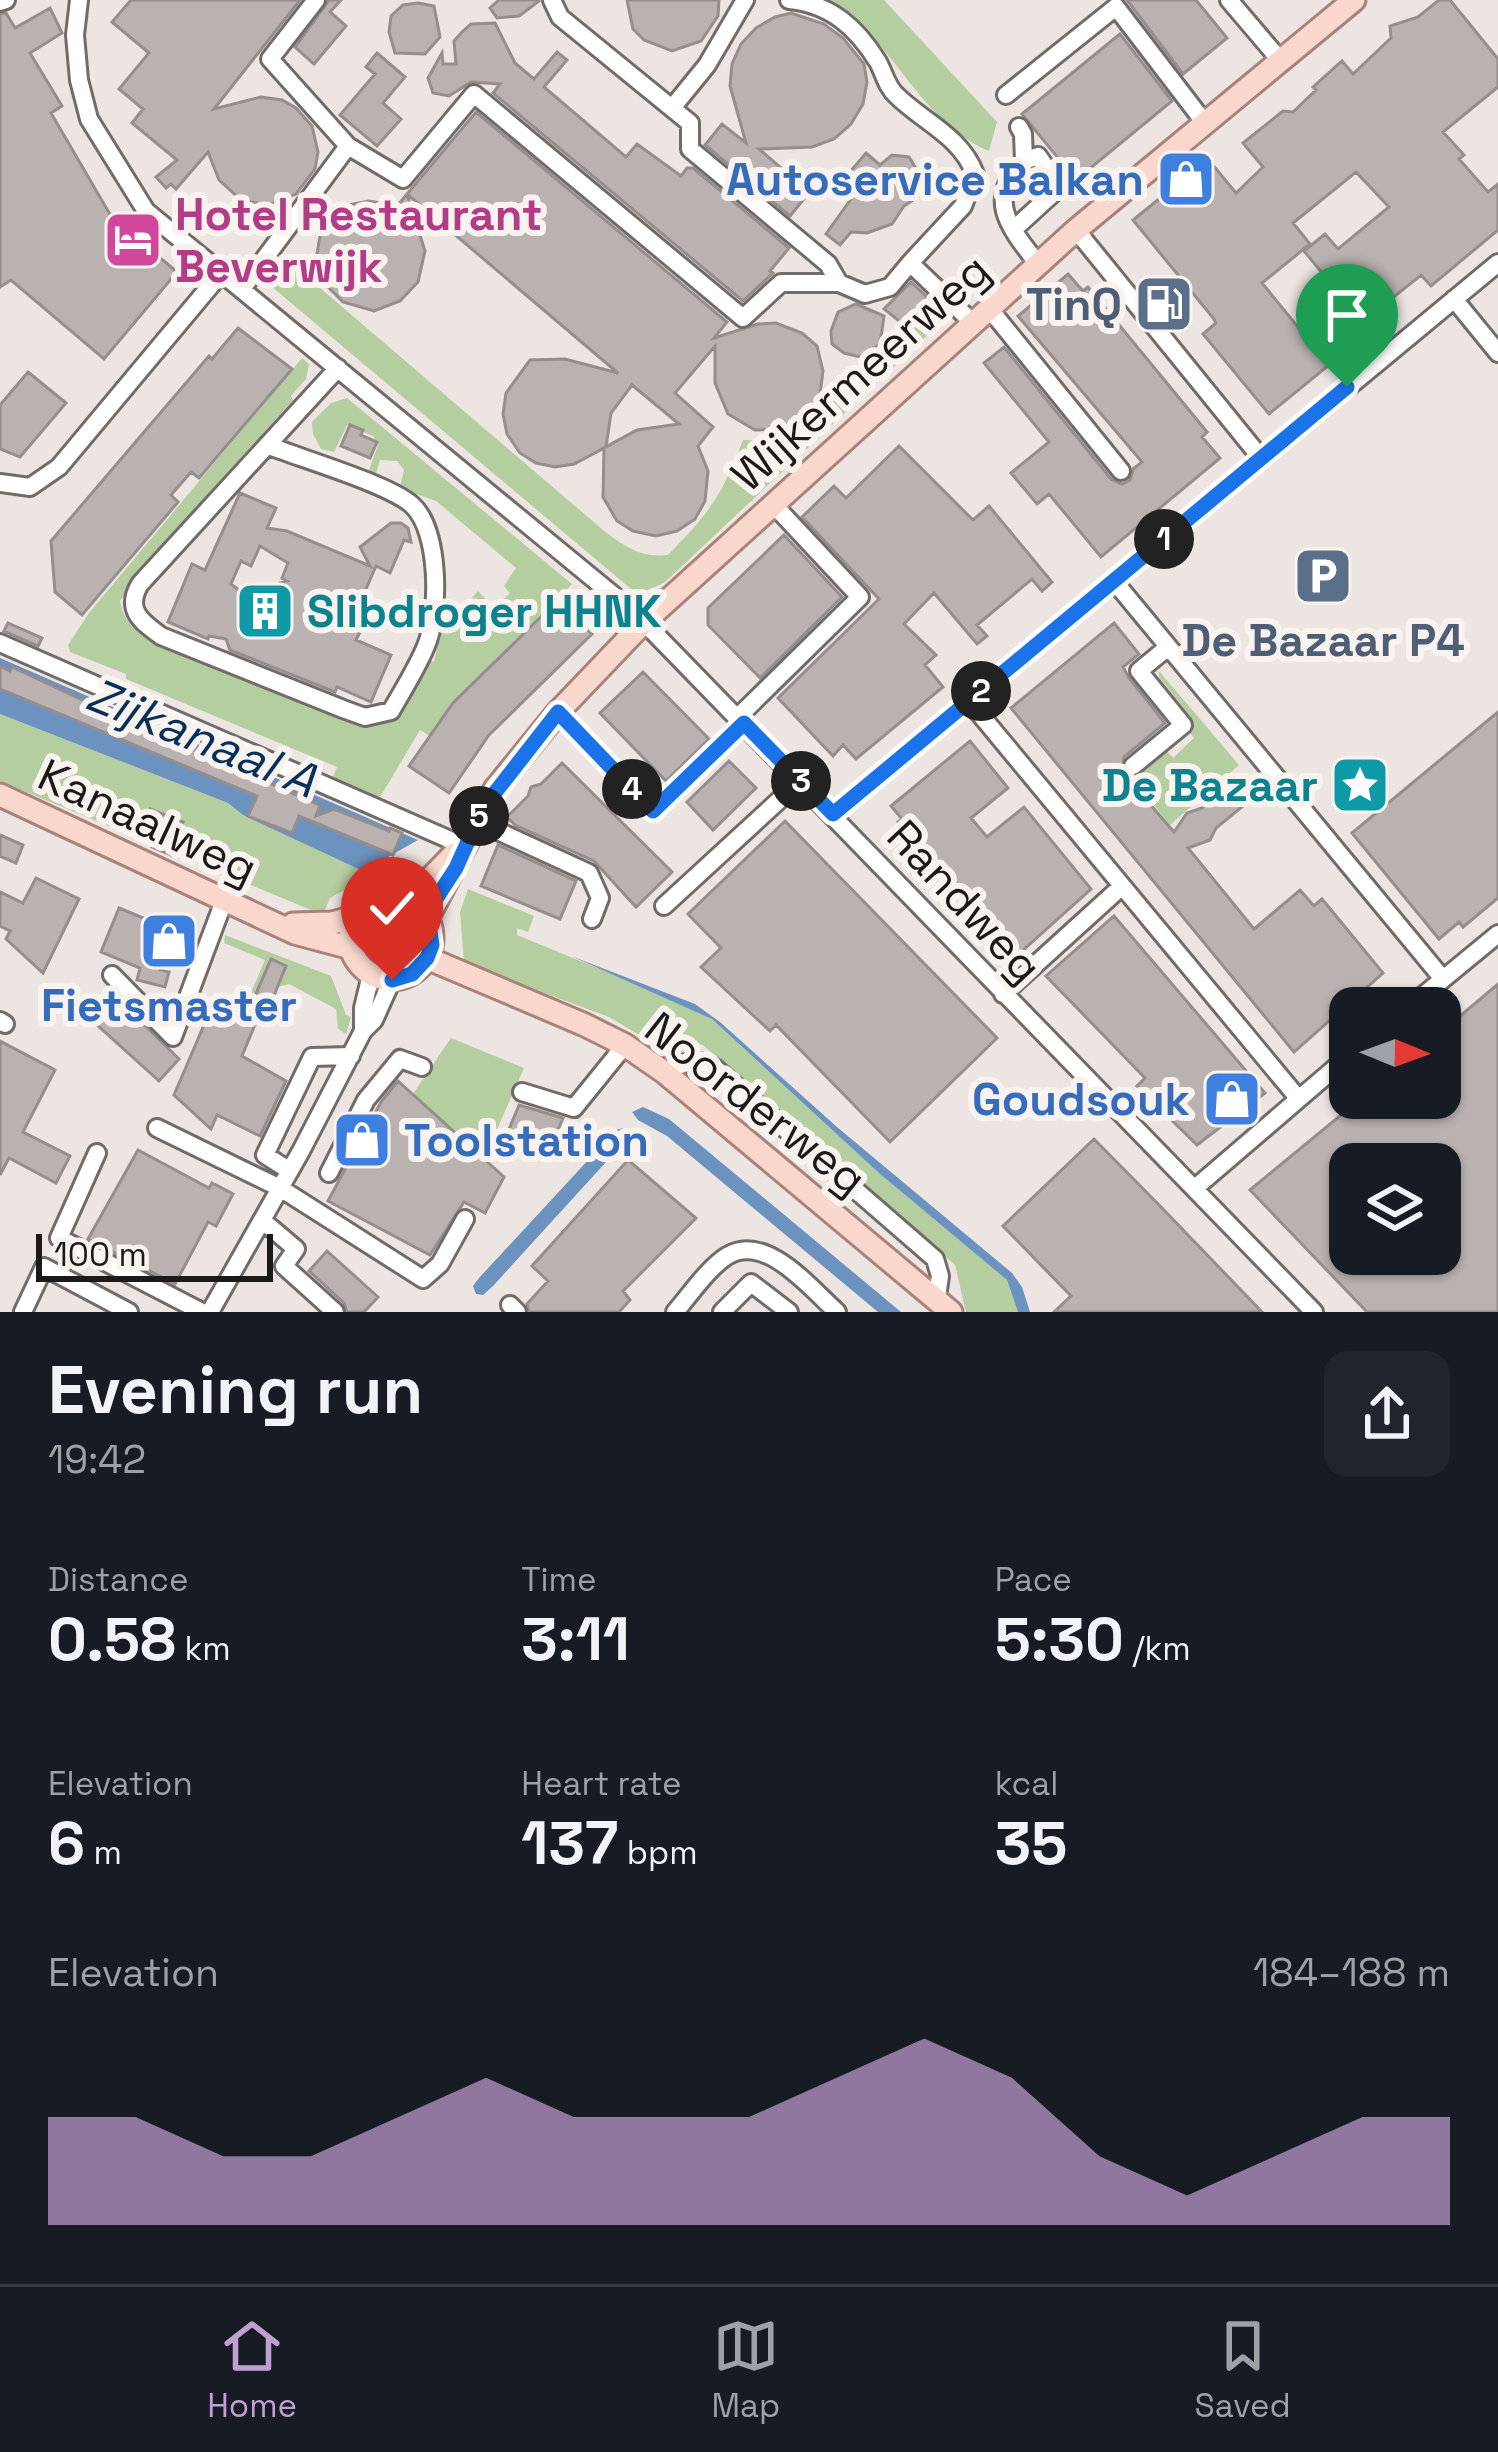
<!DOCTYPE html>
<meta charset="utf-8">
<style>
:root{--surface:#171b24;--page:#20242c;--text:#f1f3f6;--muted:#9ea1a6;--line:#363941;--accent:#c29fd2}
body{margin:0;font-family:"Space Grotesk",sans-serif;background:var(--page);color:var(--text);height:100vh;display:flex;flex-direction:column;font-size:45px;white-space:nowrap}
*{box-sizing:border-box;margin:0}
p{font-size:39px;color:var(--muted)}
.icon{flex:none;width:66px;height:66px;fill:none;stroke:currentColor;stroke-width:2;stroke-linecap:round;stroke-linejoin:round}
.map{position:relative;height:1312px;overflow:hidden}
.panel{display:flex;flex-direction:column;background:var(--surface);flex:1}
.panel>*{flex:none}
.needle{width:78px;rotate:91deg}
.buttons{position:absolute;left:1329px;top:987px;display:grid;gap:24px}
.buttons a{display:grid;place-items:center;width:132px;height:132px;border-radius:24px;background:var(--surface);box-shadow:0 3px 9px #0004;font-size:60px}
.scale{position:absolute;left:36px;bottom:30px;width:237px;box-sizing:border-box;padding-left:12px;border:6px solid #1c1a19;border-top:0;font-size:33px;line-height:42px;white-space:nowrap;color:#1c1a19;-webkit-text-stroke:9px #f9f3ef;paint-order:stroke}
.pin{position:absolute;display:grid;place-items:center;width:102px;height:102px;color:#fff;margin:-123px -51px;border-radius:50% 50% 50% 0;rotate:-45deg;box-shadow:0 0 12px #0007}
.pin .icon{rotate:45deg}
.km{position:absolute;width:60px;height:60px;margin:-30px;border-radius:50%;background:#222;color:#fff;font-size:33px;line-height:60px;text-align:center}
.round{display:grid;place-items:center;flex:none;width:126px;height:126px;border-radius:24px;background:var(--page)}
.summary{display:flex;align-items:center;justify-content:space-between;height:204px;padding:0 48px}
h1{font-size:66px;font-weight:700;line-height:90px}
.figures{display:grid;grid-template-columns:repeat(3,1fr);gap:18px;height:204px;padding:12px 48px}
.figures div{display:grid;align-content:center}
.figures b{font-size:60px;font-weight:700}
.figures small{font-size:33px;font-weight:400}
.figures p{font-size:33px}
.chart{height:336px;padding:24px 48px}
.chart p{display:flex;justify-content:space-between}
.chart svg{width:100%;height:216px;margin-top:12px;fill:var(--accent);opacity:.7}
.tabs{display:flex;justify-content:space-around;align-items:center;height:168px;border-top:3px solid var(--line);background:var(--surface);font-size:33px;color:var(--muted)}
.tabs a{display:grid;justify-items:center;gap:6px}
.tabs .current{color:var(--accent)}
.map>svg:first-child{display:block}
</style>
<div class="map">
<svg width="1498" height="1312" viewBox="0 0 1498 1312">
<rect width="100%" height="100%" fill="#ece5e2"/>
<path fill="#b4cea0" d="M826,0H884L997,122L989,151C918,122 890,31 826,0Z
M278,252L603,530C624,546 640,558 668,555C709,513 722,496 743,440L776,441L797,438L808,431L851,380L896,340L932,300L952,312L664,583L637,594L265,281Z
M302,358L309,364L306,379L291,396L293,400L209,493L120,601C126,640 173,649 205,663L213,660L367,725C404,717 412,691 426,659L434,662L440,635L478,591L494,608L510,593L504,586L516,568L436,501L400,488L404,470L397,461L380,460L376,474L369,470L378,445L373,436L347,425L334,452L321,449L313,434L312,422L331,403L347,398L572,584L430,736L420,730L376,804L336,782L333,777L337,767L126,679V674L70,652L68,645L89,613Z
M1159,671L1239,765L1170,825L1131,777L1164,748L1173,758L1194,738L1187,729L1191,717L1159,677Z
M0,714L228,803L243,815L373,874L330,898L323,915L0,781Z
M468,889L534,916L528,932L517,928V935L692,1007L712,1019L880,1174L1007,1280L1018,1312H966L955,1265L704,1046L695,1041L676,1057L609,1017L464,963L460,912Z
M365 938a28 28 0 1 1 56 0a28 28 0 1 1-56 0Z
M225,935L331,976L346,1015L351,1017L346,1034L338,1029L336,1009L289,984L277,987L259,1015L244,1009L265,960L224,943Z
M451,1038L524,1068L484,1159L413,1094Z"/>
<path fill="#6c93c0" d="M0,658L418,840L363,871L243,815L228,803L0,714Z
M571,956L695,1004L720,1022L837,1127L1012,1273L1022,1287L1030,1312H1018L1007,1280L880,1174L712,1019Z
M643,1107L669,1119L901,1312H878L667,1136L638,1120L632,1112Z
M623,1128L629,1134L627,1139L493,1286L483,1295L476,1294L473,1286L479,1278L616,1130Z"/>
<path fill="#b9b2b0" stroke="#958e8c" stroke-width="3" fill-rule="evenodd" d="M131,0H300L214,109L261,97L282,100L296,108L312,126L318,152L315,169L296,194L269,205L241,200L219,180L208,152L176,189L171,184L166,188L156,177L177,160L132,123L143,109L119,89L149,53L112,22Z
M329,0H341L330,12L346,26L314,64L295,47Z
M499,0H539V1L519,16L497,18L490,8Z
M627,0H719L718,16L701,41L672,51L644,40L633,29Z
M1127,0H1196L1227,38L1183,74Z
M1439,0H1450L1498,59V87L1443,132L1464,155L1459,159L1488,192L1498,184V230L1431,286L1421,275L1375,312L1379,317L1367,327L1304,251L1325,234L1338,249L1389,207L1356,172L1293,223L1310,244L1262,283L1329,365L1269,414L1203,334L1216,323L1214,319L1133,220L1208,159L1236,193L1263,167L1243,143L1283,111L1293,112L1316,90L1313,87L1342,61L1353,74L1391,38L1390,26L1418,17Z
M418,3L434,6L440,37L425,54L395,53L389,32L391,16L403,5Z
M50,8L62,33L30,53L62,106L51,113L122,235L126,229L177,272L104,359L11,280L0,287V14L6,13L15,28Z
M791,13L824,24L843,38L864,64L867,82L863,104L851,124L834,139L812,147L759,149L802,186L799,189L807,195L790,216L705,145L722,124L746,143L730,86L732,64L741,44L756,28L775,17Z
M495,23L515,63L534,79L557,52L567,60L544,87L626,157L637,144L681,176L687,168H693L789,248L770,271L773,273L743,301L493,93L500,84L471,82L449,96L433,93L428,78L442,53L443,64H456L454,41L461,33L471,24Z
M1120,34L1172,101L1076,180L1022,114Z
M377,53L405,77L383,103L401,119L377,146L340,115L375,74L366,67Z
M476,112L727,322L714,338L758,324L776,323L802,333L817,346L823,371L820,394L810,414L786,429L755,430L728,414L715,383V346L675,393L713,427L698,446L708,471L705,501L695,519L677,531L656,536L633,531L617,521L603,497L604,448L637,430L679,424L632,385L611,413L606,447L574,464L555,467L536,463L520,453L507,434L503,414L506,393L530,360L565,359L618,373L407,194Z
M866,153L880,165L892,155L909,157L917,170L911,191H927L904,206L892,224L867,233L851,232L840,245L826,234L851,199L837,187Z
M407,194L425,251L418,282L400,301L374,311L343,302L325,284L316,260L320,236L334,215L328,209L369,201L397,206Z
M1068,274L1083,291L1088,287L1207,432L1202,437L1220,458L1101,557L1049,494L1037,504L1011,473L1049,442L984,363L1004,347L1111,479L1122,484L1130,480L1133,469L1142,462L1018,316Z
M911,282L927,297L904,325L884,309Z
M856,304L884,316L880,344L860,357L844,353L832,344L831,331L838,312Z
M238,328L292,369L199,478L191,472L171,495L178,502L82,615L55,592L51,541L209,356L212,359Z
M28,372L66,403L20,457L0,449V405Z
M350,425L363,430L361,435L377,442L370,458L341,446Z
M899,446L973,520L989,506L1052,582L1042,591L1032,579L977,625L987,636L977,644L934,593L904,624L936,655L925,665L943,687L856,759L843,745L833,756L778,698L879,599L802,517L834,486L846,498Z
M240,493L276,508L267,528L287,531L370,566L360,547L391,523H401L408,528L411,542L404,540L390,573L376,566L349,628L360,632L356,640L391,655L371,702L337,687L335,692L230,650L226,639L209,636L208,639L168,622L192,564L205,570ZM260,546L288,563L282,578L287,581L280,583L274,596L258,590L245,595L231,584L241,561L251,566Z
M784,535L842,597L760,678L708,625V608Z
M569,598L594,624L588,630L592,634L489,735L449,793L409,766L453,703L558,600L562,604Z
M8,623L42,638L38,646L4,631Z
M1114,623L1139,654L1123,667L1129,678L1165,723L1124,757L1123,773L1174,832L1187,813L1202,808L1227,787L1243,806L1216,828L1210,840L1188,848L1254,929L1300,890L1314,906L1322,899L1383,973L1294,1052L1011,708Z
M0,666L10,671L12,667L108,712L106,715L136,727L135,730L161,740L164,729L178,735L175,742L320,805L316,816L334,809L389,831L390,828L402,833L393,855L299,816L292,833L248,816L257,796L0,689Z
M643,672L709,739L666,781L600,713Z
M1498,712V898L1463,927L1459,922L1439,939L1352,833Z
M970,741L1008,788L971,818L987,837L1024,807L1091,889L1011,961L986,935L997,925L898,822L902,819L891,806Z
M729,761L756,788L713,830L687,802Z
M562,763L672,872L636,907L594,861L515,825L507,817L528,796L531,787L541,784Z
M150,809L183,822L171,855L152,847L161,826L145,820Z
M785,821L997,1038L890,1142L776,1025L770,1031L701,967L721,948L688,914Z
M0,835L23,845L16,863L0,856Z
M498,845L576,881L560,919L481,886Z
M36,878L79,899L43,973L6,939L10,931L0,926V892L23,903Z
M119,908L177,932L161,970L169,972L165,987L137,980L140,968L101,952Z
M1114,916L1265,1093L1197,1145L1137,1086L1145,1078L1046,976Z
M271,959L286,966L268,1010L252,1003Z
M1498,984V1312H1367L1250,1190L1352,1106V1098H1440V1033ZM1350,1164H1440V1254H1350Z
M110,991L179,1059L159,1081L87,1016Z
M216,997L259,1015L242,1056L286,1081L260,1136L217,1115L211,1129L174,1095Z
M0,1041L55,1070L23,1132L70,1156L56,1183L9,1158L0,1175Z
M398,1081L504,1177L485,1213L464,1202L430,1255L328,1201L381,1102Z
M519,1105L563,1118L549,1151L507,1134Z
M1094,1139L1162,1208L1262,1312H1054L1071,1296L1003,1226Z
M138,1150L209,1188L212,1183L233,1194L216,1226L208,1222L175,1284L88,1239Z
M628,1160L696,1218L623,1291L630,1300L619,1312H529L527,1304L548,1281L532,1266Z
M327,1251L378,1297L364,1312H347L344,1303L309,1271Z"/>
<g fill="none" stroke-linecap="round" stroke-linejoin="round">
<g stroke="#716b69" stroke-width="22">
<path id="minor" d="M79,0L75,35L79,80L89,119L146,211L635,613L1314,1312
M316,0L270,59L348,146
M552,0L560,17L690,123V149L828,264L839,283
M789,0C831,4 857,28 878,62C884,73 887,87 896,95C923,122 961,136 975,174L963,206L910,263
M1229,0L1280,60
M0,2L6,0
M1006,95L1116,7L1204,122
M672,108L707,65L745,0
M1019,127L1023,134L1024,161C985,199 1009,227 1038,264
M1014,229L1060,187L1038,156L1024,161
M1076,230L1261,458
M242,289L348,146L403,179L474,94L743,318L781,283H839L865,294L890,287L910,263L972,322
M1454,299L1498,353
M988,307L1121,471
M267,445C299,458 389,484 412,505C440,530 440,613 426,646C417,668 403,690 391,711L365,717L343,709L161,636C140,621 125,609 140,584L338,368
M0,483L30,487L59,467L222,272
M1114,581L1443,979
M0,643L464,846
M969,701L1298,1098
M558,712L653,811L744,723
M738,717L860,597L773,504
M1133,766L1183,725L1139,671L1168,647
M833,814L1498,263
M476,821L589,873L600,898L592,919
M664,906L800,781
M112,975L173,1037L224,901
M1003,994L1121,887
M1408,1008L1498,934
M0,1021L5,1024
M363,1031V1008L371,975
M664,1072C683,1063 696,1056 715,1068L935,1259L940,1276L937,1297
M522,1092L574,1108L625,1045
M157,1128L280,1188L423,1279L440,1264L465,1219
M97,1153L59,1238L202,1312
M290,1171L265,1155L312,1057L351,1056
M329,1173L366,1100L400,1059L422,1067
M1195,1188L1350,1055
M263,1221L296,1249L284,1266L335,1312
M510,1305L517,1312
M23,1312L44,1267L129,1312
M210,1312L301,1151L363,1031L374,1020L392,980
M675,1312C690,1295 708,1268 727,1256C766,1232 811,1289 837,1312
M722,1312L751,1283L789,1312"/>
</g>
<g stroke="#a98379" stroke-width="27">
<path id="major" d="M0,795L295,933L351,948
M350 938a41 41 0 1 1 82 0a41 41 0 1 1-82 0Z
M403,899L421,888L454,854
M427,919L495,789L558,712L644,622L1076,230L1354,0
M293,924L332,923L355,917
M427,958L585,1025L625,1045L664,1072L951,1312"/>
</g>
<use href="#minor" stroke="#fff" stroke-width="16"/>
<use href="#major" stroke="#f9d7cd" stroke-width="21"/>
</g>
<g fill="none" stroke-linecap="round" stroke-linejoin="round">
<g stroke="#fff" stroke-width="24">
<path id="route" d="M392,980L412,974L427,958L432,945L428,919L430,908L456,868L483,808L558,712L653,811L744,723L833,814L1347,387"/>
</g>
<use href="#route" stroke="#1a73e8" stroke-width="15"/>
</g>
<defs>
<g id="shop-square" transform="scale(3)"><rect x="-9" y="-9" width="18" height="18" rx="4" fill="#3f7fe0" stroke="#f9f3ef"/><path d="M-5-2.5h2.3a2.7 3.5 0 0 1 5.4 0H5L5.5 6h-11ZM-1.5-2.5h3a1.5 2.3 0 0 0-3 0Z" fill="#fff"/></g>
<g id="hotel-square" transform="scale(3)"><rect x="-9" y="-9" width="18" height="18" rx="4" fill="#d1479c" stroke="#f9f3ef"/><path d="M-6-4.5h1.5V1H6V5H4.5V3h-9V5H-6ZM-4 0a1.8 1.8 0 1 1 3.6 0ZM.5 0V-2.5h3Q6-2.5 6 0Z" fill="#fff"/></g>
<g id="fuel-square" transform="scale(3)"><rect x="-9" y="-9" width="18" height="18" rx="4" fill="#5c6f8a" stroke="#f9f3ef"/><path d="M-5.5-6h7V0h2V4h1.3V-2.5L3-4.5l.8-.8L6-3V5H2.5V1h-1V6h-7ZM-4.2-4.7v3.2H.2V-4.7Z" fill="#fff"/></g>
<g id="parking-square" transform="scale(3)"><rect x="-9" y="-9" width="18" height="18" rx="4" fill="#5c6f8a" stroke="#f9f3ef"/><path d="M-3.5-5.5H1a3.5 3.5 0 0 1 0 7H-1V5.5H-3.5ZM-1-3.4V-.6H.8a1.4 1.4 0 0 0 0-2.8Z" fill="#fff"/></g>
<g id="building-square" transform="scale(3)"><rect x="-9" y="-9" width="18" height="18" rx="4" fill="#0f9aa8" stroke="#f9f3ef"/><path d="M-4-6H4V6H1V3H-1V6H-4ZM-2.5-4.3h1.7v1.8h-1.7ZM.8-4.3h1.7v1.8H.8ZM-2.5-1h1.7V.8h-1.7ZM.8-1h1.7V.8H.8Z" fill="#fff"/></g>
<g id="sight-square" transform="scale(3)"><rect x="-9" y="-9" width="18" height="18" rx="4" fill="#0f9aa8" stroke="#f9f3ef"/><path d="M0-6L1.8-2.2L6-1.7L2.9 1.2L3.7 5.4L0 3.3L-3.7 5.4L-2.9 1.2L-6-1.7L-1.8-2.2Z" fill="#fff"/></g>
</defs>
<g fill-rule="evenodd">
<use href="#shop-square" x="1186" y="179"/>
<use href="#hotel-square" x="133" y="240"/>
<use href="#fuel-square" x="1164" y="304"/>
<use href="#parking-square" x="1323" y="576"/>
<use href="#building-square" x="265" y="611"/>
<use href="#sight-square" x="1360" y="785"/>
<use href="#shop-square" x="169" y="941"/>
<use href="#shop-square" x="1232" y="1099"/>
<use href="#shop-square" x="362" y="1140"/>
</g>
<g text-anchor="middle" stroke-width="12" stroke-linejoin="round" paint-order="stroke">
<g font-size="45" font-weight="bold" fill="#366cbe" stroke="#f9f3ef" text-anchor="end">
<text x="1144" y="195">Autoservice Balkan</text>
<text x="169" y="1021" text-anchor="middle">Fietsmaster</text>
<text x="1190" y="1115">Goudsouk</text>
<text x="404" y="1156" text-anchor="start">Toolstation</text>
</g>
<g font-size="45" font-weight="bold" fill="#b23c85" stroke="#f9f3ef" text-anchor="start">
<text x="175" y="230">Hotel Restaurant<tspan x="175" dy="52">Beverwijk</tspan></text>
</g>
<g font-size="45" font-weight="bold" fill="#4e5e75" stroke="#f9f3ef" text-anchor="end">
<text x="1122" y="320">TinQ</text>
<text x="1323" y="656" text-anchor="middle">De Bazaar P4</text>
</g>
<g font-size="45" fill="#1c1a19" stroke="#f9f3ef">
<text transform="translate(860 372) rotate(-42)" y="16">Wijkermeerweg</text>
<text transform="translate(148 821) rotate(25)" y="16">Kanaalweg</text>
<text transform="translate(965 901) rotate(47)" y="16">Randweg</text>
<text transform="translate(756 1103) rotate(38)" y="16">Noorderweg</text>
</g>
<g font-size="45" font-weight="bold" fill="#0d838f" stroke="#f9f3ef" text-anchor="start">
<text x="307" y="627">Slibdroger HHNK</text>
<text x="1318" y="801" text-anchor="end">De Bazaar</text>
</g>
<g font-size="48" font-style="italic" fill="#05305a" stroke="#f9f3ef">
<text transform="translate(202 737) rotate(22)" y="17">Zijkanaal A</text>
</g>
</g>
</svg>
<div class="buttons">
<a><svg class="needle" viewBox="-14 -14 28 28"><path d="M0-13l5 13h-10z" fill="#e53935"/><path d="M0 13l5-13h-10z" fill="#9ea1a6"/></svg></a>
<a><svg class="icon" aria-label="layers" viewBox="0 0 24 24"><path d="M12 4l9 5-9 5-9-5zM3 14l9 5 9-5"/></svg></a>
</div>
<div class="scale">100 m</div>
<div class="pin" style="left:1347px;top:387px;background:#1e9e55"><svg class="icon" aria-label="arrive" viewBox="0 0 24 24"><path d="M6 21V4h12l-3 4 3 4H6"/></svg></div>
<div class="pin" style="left:392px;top:980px;background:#d93025"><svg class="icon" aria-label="check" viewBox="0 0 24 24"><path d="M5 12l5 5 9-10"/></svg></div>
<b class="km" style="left:1164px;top:539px">1</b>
<b class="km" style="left:981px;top:691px">2</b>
<b class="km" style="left:801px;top:781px">3</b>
<b class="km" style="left:632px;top:789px">4</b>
<b class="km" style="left:479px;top:816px">5</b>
</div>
<section class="panel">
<div class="summary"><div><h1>Evening run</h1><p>19:42</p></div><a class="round"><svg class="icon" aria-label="share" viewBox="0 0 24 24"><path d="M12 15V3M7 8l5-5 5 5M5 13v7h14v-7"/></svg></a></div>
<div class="figures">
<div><p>Distance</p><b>0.58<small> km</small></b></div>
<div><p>Time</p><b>3:11</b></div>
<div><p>Pace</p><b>5:30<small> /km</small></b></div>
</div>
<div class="figures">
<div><p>Elevation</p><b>6<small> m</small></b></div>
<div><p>Heart rate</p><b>137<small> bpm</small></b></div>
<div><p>kcal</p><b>35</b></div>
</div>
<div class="chart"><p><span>Elevation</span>184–188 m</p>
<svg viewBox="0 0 160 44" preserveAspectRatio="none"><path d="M0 44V22L10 22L20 30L30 30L40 22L50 14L60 22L70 22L80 22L90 14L100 6L110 14L120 30L130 38L140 30L150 22L160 22V44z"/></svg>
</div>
</section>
<nav class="tabs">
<a class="current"><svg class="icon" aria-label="home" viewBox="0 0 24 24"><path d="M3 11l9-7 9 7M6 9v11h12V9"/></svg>Home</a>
<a><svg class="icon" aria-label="map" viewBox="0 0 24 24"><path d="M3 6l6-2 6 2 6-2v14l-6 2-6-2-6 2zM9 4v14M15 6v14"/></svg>Map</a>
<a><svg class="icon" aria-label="saved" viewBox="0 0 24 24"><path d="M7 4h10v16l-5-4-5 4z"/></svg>Saved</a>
</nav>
